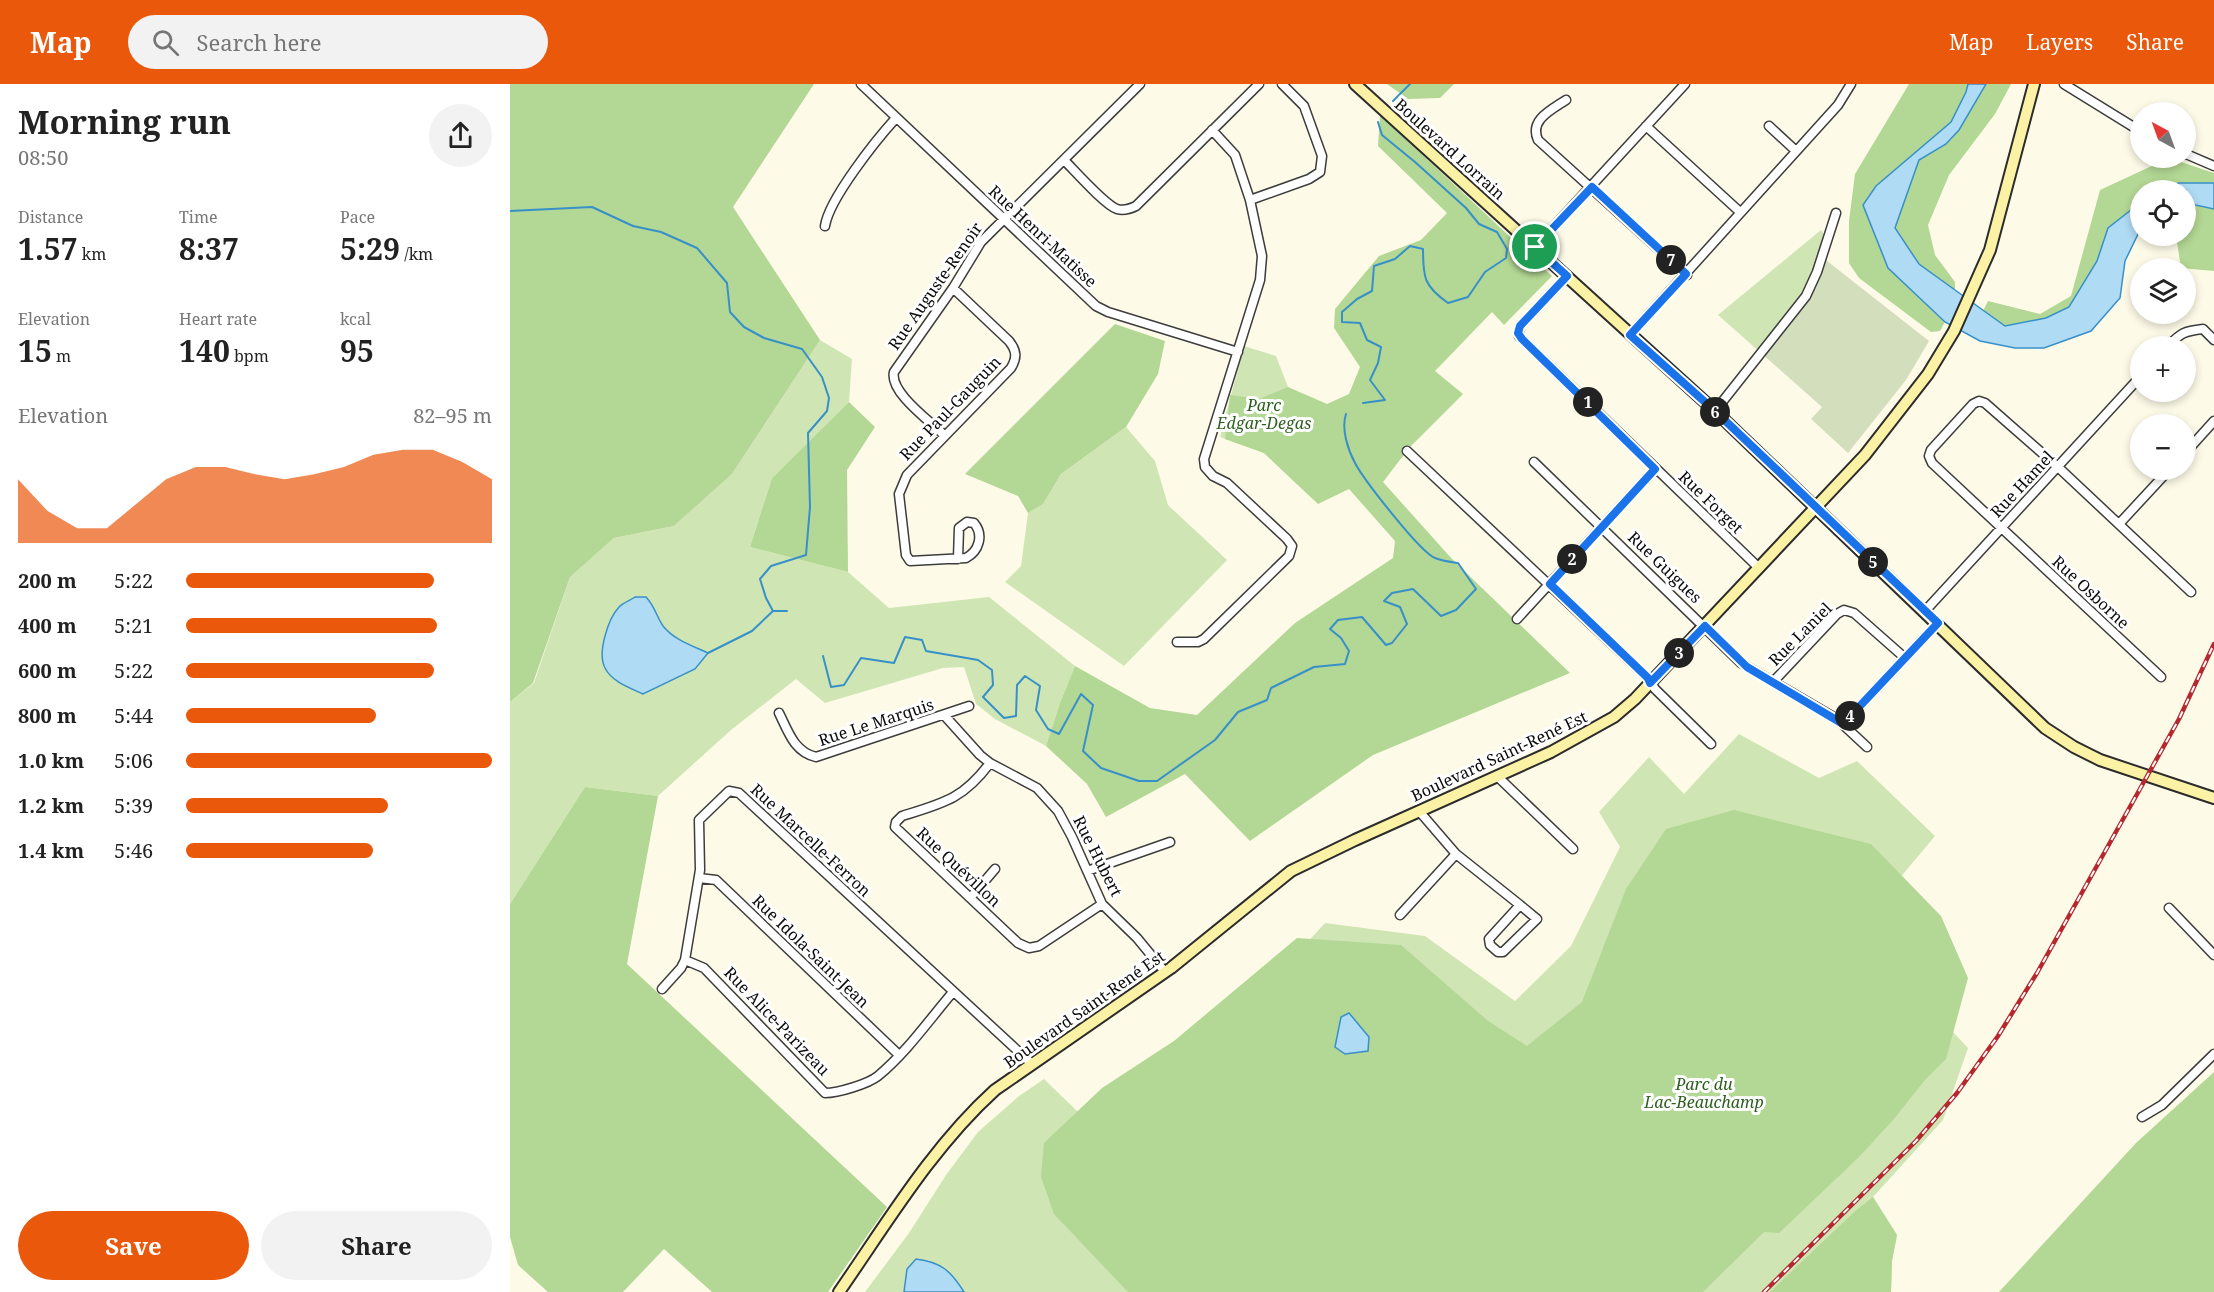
<!DOCTYPE html>
<meta charset="utf-8">
<style>
:root{--surface:#fff;--page:#f2f2f2;--text:#222;--muted:#767676;--accent:#ea580c}
body{margin:0;font-family:"Noto Serif",serif;background:var(--page);color:var(--text);height:100vh;display:flex;flex-direction:column;font-size:22px;white-space:nowrap}
*{box-sizing:border-box;margin:0}
p{font-size:20px;color:var(--muted)}
.icon{flex:none;width:33px;height:33px;fill:none;stroke:currentColor;stroke-width:2;stroke-linecap:round;stroke-linejoin:round}
.map{position:relative;flex:1;overflow:hidden}
.sheet{display:flex;flex-direction:column;background:var(--surface);width:510px}
.sheet>*{flex:none}
.needle{width:39px;rotate:319deg}
.buttons{position:absolute;left:1620px;top:18px;display:grid;gap:12px}
.buttons a{display:grid;place-items:center;width:66px;height:66px;border-radius:50%;background:var(--surface);box-shadow:0 3px 9px #0003;font-size:30px}
.pin{position:absolute;display:grid;place-items:center;width:51px;height:51px;color:#fff;margin:-26px;border:3px solid #fff;border-radius:50%;box-shadow:0 2px 6px #0007}
.km{position:absolute;width:30px;height:30px;margin:-15px;border-radius:50%;background:#222;color:#fff;font-size:16px;line-height:30px;text-align:center}
.round{display:grid;place-items:center;flex:none;width:63px;height:63px;border-radius:32px;background:var(--page)}
.head{display:flex;align-items:center;justify-content:space-between;height:102px;padding:0 18px}
h1{font-size:33px;font-weight:700;line-height:45px}
.stats{display:grid;grid-template-columns:repeat(3,1fr);gap:9px;height:102px;padding:6px 18px}
.stats div{display:grid;align-content:center}
.stats b{font-size:30px;font-weight:700}
.stats small{font-size:16px;font-weight:400}
.stats p{font-size:16px}
.chart{height:168px;padding:12px 18px}
.chart p{display:flex;justify-content:space-between}
.chart svg{width:100%;height:108px;margin-top:6px;fill:var(--accent);opacity:.7}
.primary-button{display:flex;gap:12px;margin-top:auto;padding:12px 18px}
.primary-button a{flex:1;height:69px;border-radius:36px;background:var(--accent);color:#fff;font-size:24px;font-weight:700;line-height:69px;text-align:center}
.primary-button a+a{background:var(--page);color:var(--text)}
ul{padding:0 18px;list-style:none;font-size:20px}
li{display:grid;grid-template-columns:96px 72px 1fr;align-items:center;height:45px}
li i{height:15px;border-radius:8px;background:var(--accent)}
header{display:flex;align-items:center;gap:36px;box-sizing:border-box;height:84px;padding:0 30px;background:var(--accent);color:#fff}
header strong{font-size:28px}
nav{display:flex;gap:33px;margin-inline-start:auto;font-size:21px}
.search{width:420px;height:54px;background:var(--page);display:flex;align-items:center;gap:15px;box-sizing:border-box;padding:0 21px;border-radius:33px;color:var(--muted);font-size:22px}
main{display:flex;flex:1;min-height:0}
.map>svg:first-child{display:block}
</style>
<header>
<strong>Map</strong>
<div class="search"><svg class="icon" aria-label="search" viewBox="0 0 24 24"><circle cx="10" cy="10" r="6"/><path d="M15 15l6 6"/></svg>Search here</div>
<nav><a>Map</a><a>Layers</a><a>Share</a></nav>
</header>
<main>
<section class="sheet">
<div class="head"><div><h1>Morning run</h1><p>08:50</p></div><a class="round"><svg class="icon" aria-label="share" viewBox="0 0 24 24"><path d="M12 15V3M7 8l5-5 5 5M5 13v7h14v-7"/></svg></a></div>
<div class="stats">
<div><p>Distance</p><b>1.57<small> km</small></b></div>
<div><p>Time</p><b>8:37</b></div>
<div><p>Pace</p><b>5:29<small> /km</small></b></div>
</div>
<div class="stats">
<div><p>Elevation</p><b>15<small> m</small></b></div>
<div><p>Heart rate</p><b>140<small> bpm</small></b></div>
<div><p>kcal</p><b>95</b></div>
</div>
<div class="chart"><p><span>Elevation</span>82–95 m</p>
<svg viewBox="0 0 160 44" preserveAspectRatio="none"><path d="M0 44V18L10 31L20 38L30 38L40 28L50 18L60 13L70 13L80 16L90 18L100 16L110 13L120 8L130 6L140 6L150 11L160 18V44z"/></svg>
</div>
<ul>
<li><b>200 m</b>5:22<i style="width:81%"></i></li>
<li><b>400 m</b>5:21<i style="width:82%"></i></li>
<li><b>600 m</b>5:22<i style="width:81%"></i></li>
<li><b>800 m</b>5:44<i style="width:62%"></i></li>
<li><b>1.0 km</b>5:06<i style="width:100%"></i></li>
<li><b>1.2 km</b>5:39<i style="width:66%"></i></li>
<li><b>1.4 km</b>5:46<i style="width:61%"></i></li>
</ul>
<div class="primary-button"><a>Save</a><a>Share</a></div>
</section>
<div class="map">
<svg width="1704" height="1208" viewBox="0 0 1704 1208">
<rect width="100%" height="100%" fill="#fefae8"/>
<path fill="#cfe6b4" d="M1311,146L1317,155L1302,200L1251,269L1208,231Z
M310,256L342,275L339,318L262,394L240,463L338,488L379,524L479,513L565,582L550,619L536,662L485,635L466,620L454,583L433,584L315,619L286,595L221,646L148,712L75,703L0,820V618L24,599L60,493L104,454L164,442L222,390Z
M734,262L766,272L778,303L815,325L803,415L754,369L710,353Z
M616,343L645,377L658,421L717,476L614,582L495,498L511,482L518,429L533,420L551,390Z
M1229,650L1309,694L1347,677L1425,752L1346,846L1458,964L1433,1036L1363,1113L1387,1151L1382,1177L1381,1208H355L399,1149L436,1091L468,1048L509,1012L534,995L607,1066L815,839L915,852L1005,917L1061,862L1110,763L1089,728L1139,673L1174,710Z"/>
<path fill="#b3d794" d="M0,0H304L223,123L310,256L222,390L164,442L104,454L60,493L23,599L0,618Z
M877,0H944L930,14L898,15Z
M1399,0H1458L1456,8L1442,38L1366,102L1378,184L1435,238L1430,247L1421,248L1349,194L1339,179V137L1345,90Z
M1476,0H1501L1485,30L1439,91L1418,141L1425,171L1445,198V208L1409,180L1385,144L1409,75L1436,60L1449,46Z
M870,31L1042,192L994,241L982,228L925,287L953,310L899,364L873,398L942,475L1060,589L863,671L740,757L675,690L596,733L577,700L536,662L550,619L565,582L640,624L687,631L785,539L883,474L885,457L839,405L808,420L754,369L715,355L720,311L749,315L778,303L817,320L839,310L850,283L824,244L825,225L869,172L911,156L937,129L868,62Z
M1659,74L1704,89V99H1669L1647,106H1630V119L1598,144L1587,177L1559,223L1536,234L1495,242L1473,227L1478,217L1530,230L1561,212L1590,106Z
M1676,119L1704,125V187L1671,184L1666,152H1676Z
M605,240L655,257L648,290L616,343L551,390L533,420L518,429L508,412L455,390Z
M339,318L365,343L337,386L338,488L240,463L262,394Z
M75,703L148,712L117,880L377,1123L318,1208H202L154,1165L113,1208H38L8,1181L0,1153V820Z
M1224,726L1361,760L1431,832L1458,894L1436,975L1415,996L1383,1036L1349,1073L1269,1149L1254,1148L1193,1208H618L544,1130L531,1093L534,1059L592,1004L664,957L787,854L891,861L978,937L1017,962L1072,918L1116,805L1156,745Z
M1704,988V1208H1489L1626,1059Z
M1363,1113L1387,1151L1382,1177L1381,1208H1260L1344,1128Z"/>
<path fill="#d3debc" d="M1312,173L1419,257L1396,296L1338,369L1301,335L1312,323L1251,269L1290,220Z"/>
<path fill="#afdbf4" stroke="#3890c8" stroke-width="1.5" d="M1458,0H1476L1449,46L1436,60L1409,76L1385,144L1409,180L1495,242L1536,234L1559,223L1587,177L1598,144L1630,119V146L1615,177L1610,214L1581,247L1534,264H1505L1470,257L1435,238L1378,184L1353,121L1366,102L1441,38L1456,8Z
M1669,99H1704V125L1676,119V106H1647Z
M125,513H136C146,524 146,532 153,542C164,556 183,562 198,569L185,585L133,610C120,604 102,598 95,584C87,569 98,535 109,523C113,519 121,516 125,513Z
M839,929L859,953L858,967L835,970L825,963L831,933Z
M406,1175C431,1178 441,1187 454,1208H394L397,1185Z"/>
<g fill="none" stroke-linecap="round" stroke-linejoin="round">
<path stroke="#3890c8" stroke-width="2" d="M883,17L900,0
M0,127L82,123L123,142L151,148L187,164L217,199L220,228L234,243L254,254L292,265L312,293L319,314L317,327L298,349L300,423L296,471L261,482L250,495L256,514L263,527H277
M853,319L875,316L860,296L868,279L871,263L857,256L850,239L832,238V228L847,215L862,207L864,182L885,175L900,162L913,165C913,194 914,202 938,219L958,213L975,188L996,174L997,165L987,148L969,140L956,124L905,78L872,51L868,38
M198,569L242,547L263,527
M313,572L321,603L334,601L351,574L384,579L395,553L412,556L416,567L468,576L482,586L483,601L473,613L494,634L506,632L507,601L515,592L530,602L526,626L538,645L549,650L571,610L583,621L573,667L591,684L629,697H647L705,656L728,628L757,616L761,604L804,583L835,580L839,567L831,554L820,545L828,536L852,533L876,561L882,559L897,540L890,523L874,517L882,509L903,505L931,532L946,526L966,505L948,479C941,478 932,477 925,474C910,468 854,396 845,379C838,366 831,345 836,330"/>
<g stroke="#3d3d3d" stroke-width="11">
<path id="street" d="M351,0L586,222L598,228L728,268
M1554,0L1630,47
M1056,16C1041,26 1019,36 1028,56L1177,191
M1136,42L1230,128
M1259,42L1286,67
M1676,70L1704,82
M554,76C565,87 595,121 607,125C614,127 620,125 626,122L749,0
M740,116L799,95L810,88L812,72L794,22L772,0
M315,142C319,115 366,56 386,34
M1025,163L1175,0
M1057,192L1010,242L1009,252L1249,484
M443,204L499,257C507,267 507,274 501,284L397,391L389,410L396,471L400,477L456,474C469,467 474,451 464,439L457,438L449,444L448,475
M1120,251L1328,21L1341,0
M1658,262C1671,249 1674,247 1693,245L1704,256
M1205,327L1296,212L1307,188L1326,129
M434,351C420,337 379,308 384,288L443,204L471,158L630,0
M897,367L1138,594L1145,605L1201,660
M1676,368L1704,337
M1024,378L1231,579L1327,635L1357,663
M1609,440L1659,386
M1415,527L1630,293
M1007,535L1145,385
M667,558H688L694,555L779,472L782,462L777,455L717,399L703,392L695,383L694,375L750,196L752,172L740,116L725,71L702,46
M1651,593L1422,379L1419,372L1421,366L1463,320L1469,317L1475,319L1549,384L1681,508
M1263,598L1327,530L1334,526L1344,529L1395,574
M269,629C278,647 284,668 306,673L459,622
M434,631L470,671L480,679L527,704L548,727L562,753L592,820L627,854L655,888
M1333,640L1428,539
M480,679C453,715 434,719 392,732L386,738L385,743L508,859L519,864L529,862L592,820
M988,693L1063,765
M909,727L946,770L1010,821L979,855L980,861L988,868H993L1027,835L1010,821
M577,787L660,758
M189,794L206,796L389,971
M461,813L485,785
M1659,824L1704,871
M890,831L946,770
M175,876L194,884L315,1009C328,1009 358,1000 368,992C397,968 419,936 443,908
M152,905L171,884L175,876L190,786L189,736L219,707L229,709L522,980
M1632,1033L1652,1021L1704,970"/>
</g>
<g stroke="#2c2c2c" stroke-width="14">
<path id="secondary" d="M845,0L1205,327L1535,644L1564,663L1590,676L1704,714
M329,1208C377,1139 422,1063 485,1006L661,884L781,787L845,756L1041,668L1104,633L1125,615L1355,371L1418,290L1444,247L1480,166L1524,0"/>
</g>
<use href="#street" stroke="#fff" stroke-width="8"/>
<use href="#secondary" stroke="#fcf2a5" stroke-width="10"/>
<g stroke="#b52830" stroke-width="4.5">
<path id="rail" d="M1254,1208L1406,1057L1447,1009L1488,952L1527,889L1640,687L1669,635L1704,560"/>
</g>
<use href="#rail" stroke="#fff" stroke-width="2" stroke-dasharray="7" stroke-linecap="butt"/>
</g>
<g fill="none" stroke-linecap="round" stroke-linejoin="round">
<g stroke="#fff" stroke-width="12">
<path id="route" d="M1082,103L1176,190L1120,251L1205,327L1428,539L1333,640L1237,583L1195,542L1140,599L1138,594L1040,500L1145,385L1012,255L1008,249L1010,242L1057,192L1025,163Z"/>
</g>
<use href="#route" stroke="#1a73e8" stroke-width="8"/>
</g>
<g text-anchor="middle" stroke-width="6" stroke-linejoin="round" paint-order="stroke">
<g font-size="16" fill="#0a0a0a" stroke="#fff">
<text transform="translate(940 65) rotate(42)" y="6">Boulevard Lorrain</text>
<text transform="translate(533 152) rotate(43)" y="6">Rue Henri-Matisse</text>
<text transform="translate(425 202) rotate(-55)" y="6">Rue Auguste-Renoir</text>
<text transform="translate(440 324) rotate(-46)" y="6">Rue Paul-Gauguin</text>
<text transform="translate(1512 400) rotate(-47)" y="6">Rue Hamel</text>
<text transform="translate(1201 418) rotate(44)" y="6">Rue Forget</text>
<text transform="translate(1155 483) rotate(44)" y="6">Rue Guigues</text>
<text transform="translate(1581 508) rotate(43)" y="6">Rue Osborne</text>
<text transform="translate(1290 550) rotate(-45)" y="6">Rue Laniel</text>
<text transform="translate(366 638) rotate(-18)" y="6">Rue Le Marquis</text>
<text transform="translate(989 672) rotate(-25)" y="6">Boulevard Saint-René Est</text>
<text transform="translate(301 756) rotate(43)" y="6">Rue Marcelle-Ferron</text>
<text transform="translate(588 772) rotate(63)" y="6">Rue Hubert</text>
<text transform="translate(449 783) rotate(43)" y="6">Rue Quévillon</text>
<text transform="translate(301 867) rotate(44)" y="6">Rue Idola-Saint-Jean</text>
<text transform="translate(574 925) rotate(-35)" y="6">Boulevard Saint-René Est</text>
<text transform="translate(267 937) rotate(46)" y="6">Rue Alice-Parizeau</text>
</g>
<g font-size="16" font-style="italic" fill="#2c5f1e" stroke="#fff">
<text x="754" y="327">Parc<tspan x="754" dy="18">Edgar-Degas</tspan></text>
<text x="1194" y="1006">Parc du<tspan x="1194" dy="18">Lac-Beauchamp</tspan></text>
</g>
</g>
</svg>
<div class="buttons">
<a><svg class="needle" viewBox="-14 -14 28 28"><path d="M0-13l5 13h-10z" fill="#e53935"/><path d="M0 13l5-13h-10z" fill="#767676"/></svg></a>
<a><svg class="icon" aria-label="locate" viewBox="0 0 24 24"><circle cx="12" cy="12" r="6"/><path d="M12 2v4M12 18v4M2 12h4M18 12h4"/></svg></a>
<a><svg class="icon" aria-label="layers" viewBox="0 0 24 24"><path d="M12 4l9 5-9 5-9-5zM3 14l9 5 9-5"/></svg></a>
<a>+</a>
<a>−</a>
</div>
<div class="pin" style="left:1025px;top:163px;background:#1e9e55"><svg class="icon" aria-label="arrive" viewBox="0 0 24 24"><path d="M6 21V4h12l-3 4 3 4H6"/></svg></div>
<b class="km" style="left:1078px;top:318px">1</b>
<b class="km" style="left:1062px;top:475px">2</b>
<b class="km" style="left:1169px;top:569px">3</b>
<b class="km" style="left:1340px;top:632px">4</b>
<b class="km" style="left:1363px;top:478px">5</b>
<b class="km" style="left:1205px;top:328px">6</b>
<b class="km" style="left:1161px;top:176px">7</b>
</div>
</main>
